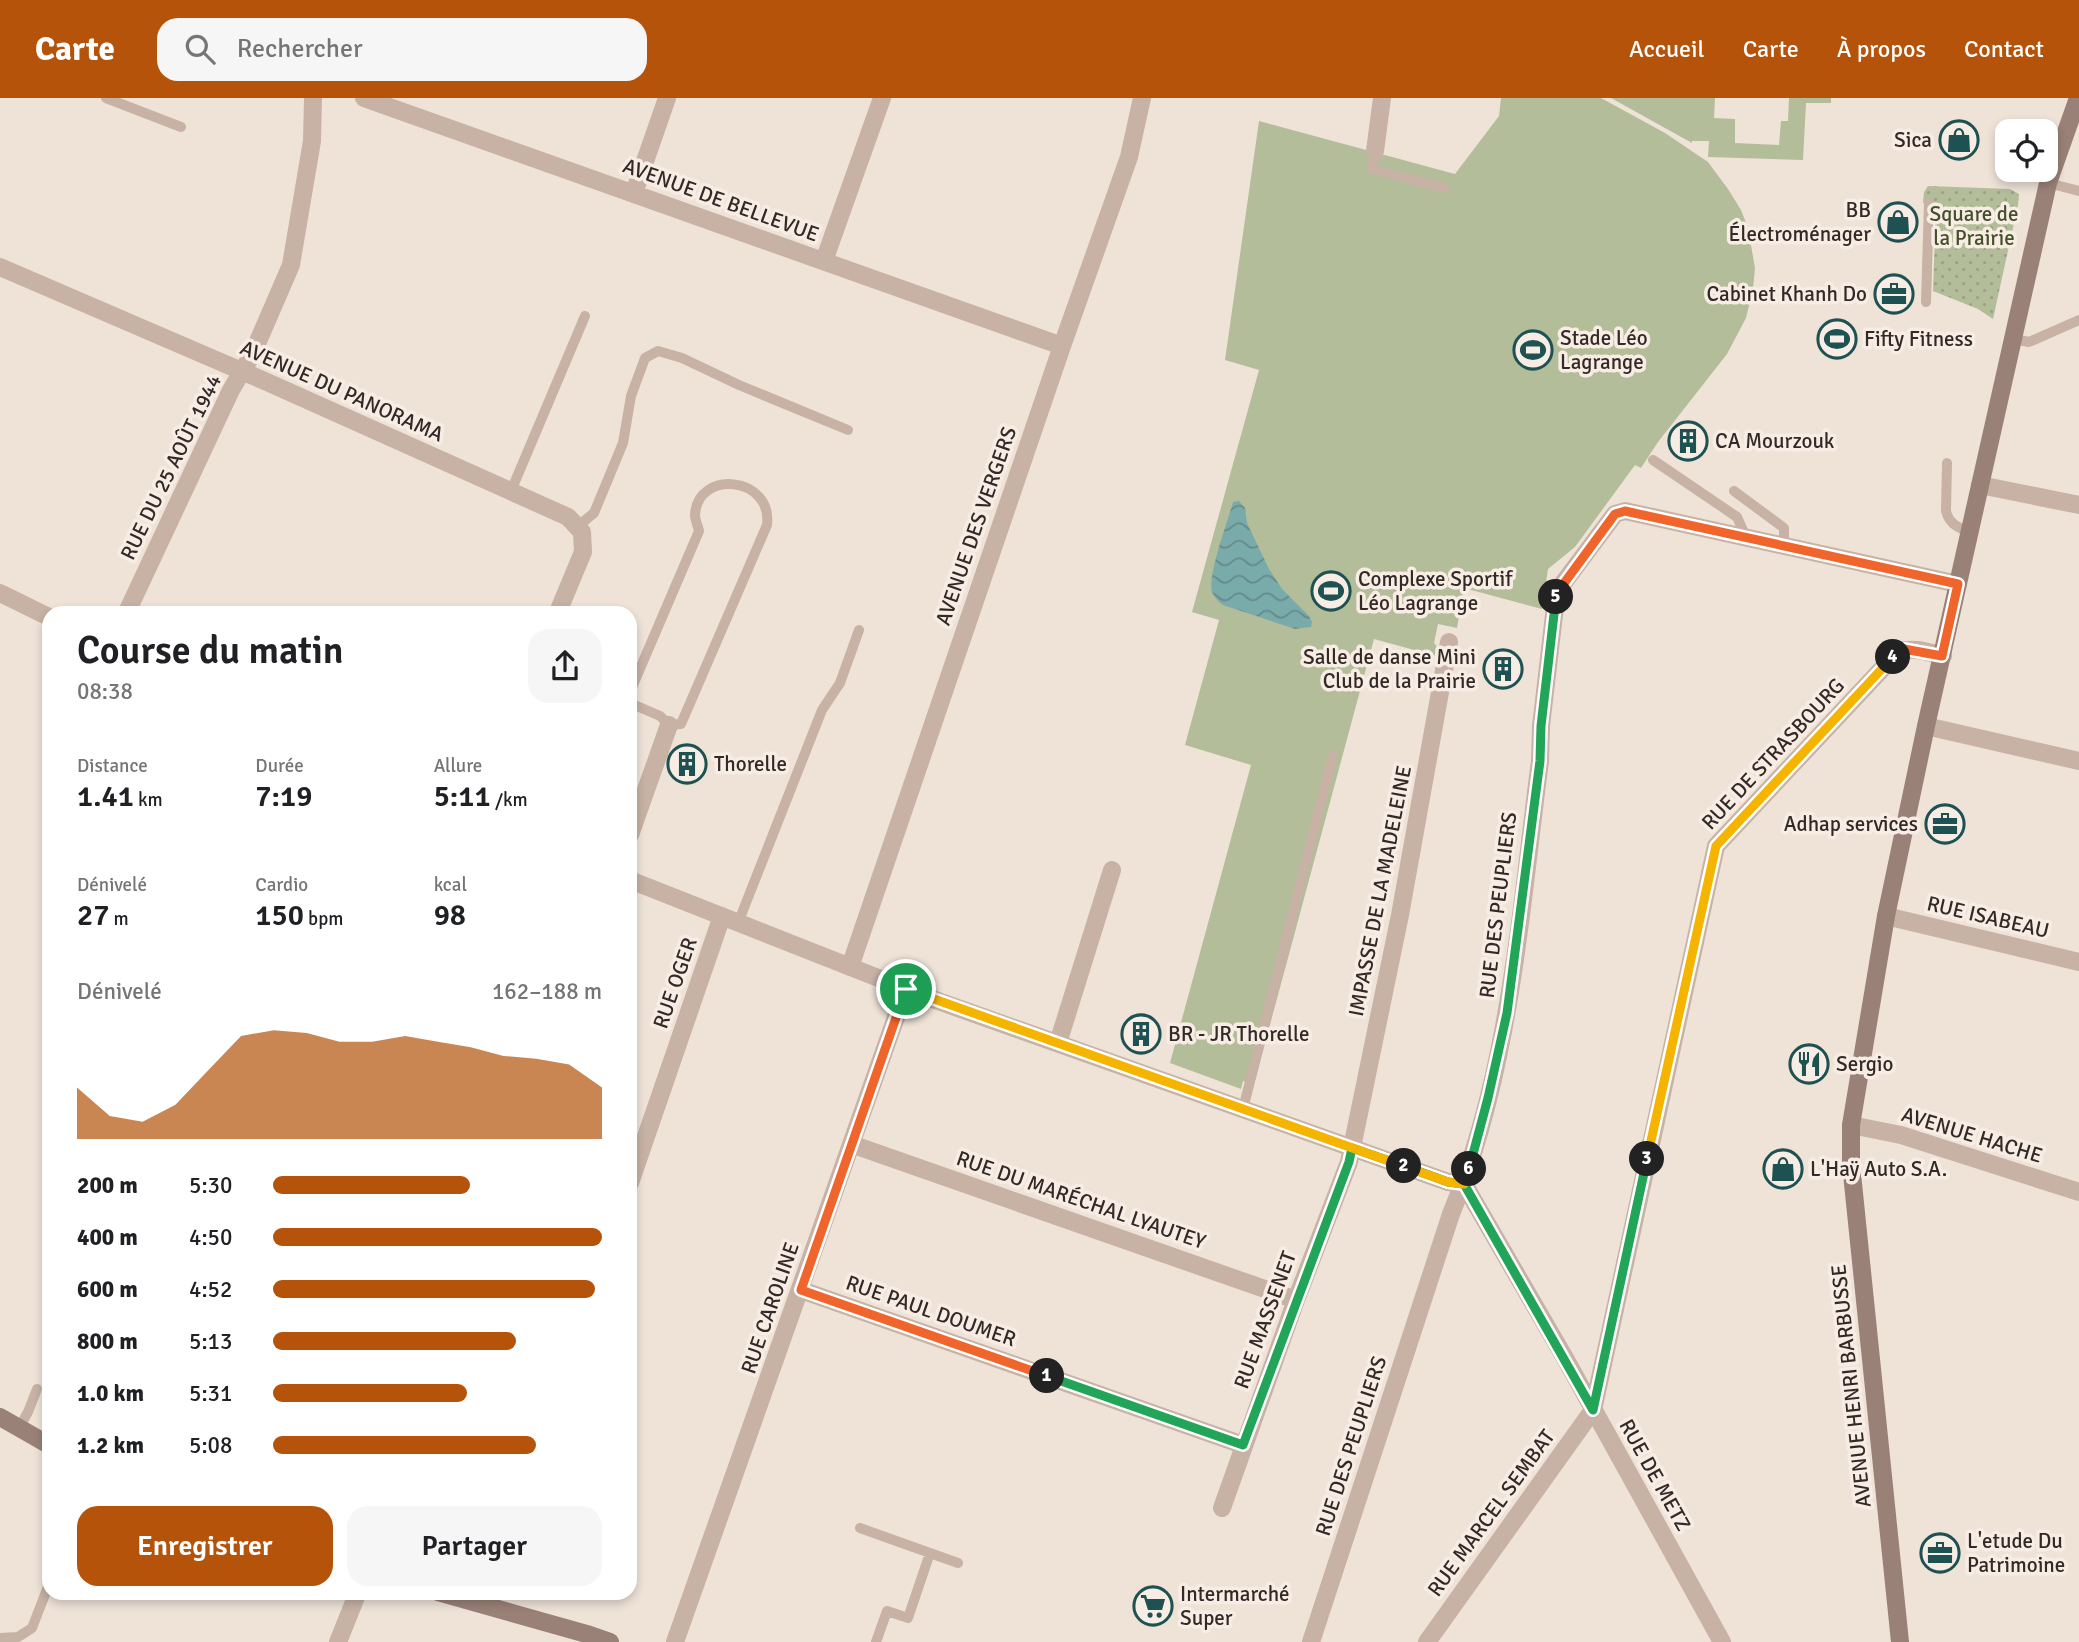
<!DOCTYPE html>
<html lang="fr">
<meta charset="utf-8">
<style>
:root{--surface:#fff;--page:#f6f6f6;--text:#202124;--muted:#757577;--accent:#b45309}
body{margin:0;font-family:Signika,sans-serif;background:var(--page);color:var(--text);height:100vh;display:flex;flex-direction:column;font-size:26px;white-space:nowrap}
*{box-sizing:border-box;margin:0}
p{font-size:23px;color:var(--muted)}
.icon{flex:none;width:38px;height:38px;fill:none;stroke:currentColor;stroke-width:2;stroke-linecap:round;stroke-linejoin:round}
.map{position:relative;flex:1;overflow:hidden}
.side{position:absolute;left:42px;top:508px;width:595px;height:994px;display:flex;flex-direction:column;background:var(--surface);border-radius:21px;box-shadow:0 4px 10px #0003}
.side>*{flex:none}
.controls{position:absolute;left:1995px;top:21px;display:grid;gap:14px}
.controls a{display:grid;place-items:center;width:63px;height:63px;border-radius:14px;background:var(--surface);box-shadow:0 4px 10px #0003;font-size:35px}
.pin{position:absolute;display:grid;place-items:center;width:60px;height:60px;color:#fff;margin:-30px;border:4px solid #fff;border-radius:50%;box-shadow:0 2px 7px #0007}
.km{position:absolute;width:35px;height:35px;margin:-18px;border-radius:50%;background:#222;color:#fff;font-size:19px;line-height:35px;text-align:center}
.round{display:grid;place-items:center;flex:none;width:74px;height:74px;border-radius:21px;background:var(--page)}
.overview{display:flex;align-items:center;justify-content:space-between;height:119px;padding:0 35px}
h1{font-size:38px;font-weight:600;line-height:52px}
.metrics{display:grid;grid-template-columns:repeat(3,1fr);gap:10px;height:119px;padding:7px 35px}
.metrics div{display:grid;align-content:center}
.metrics b{font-size:30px;font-weight:600}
.metrics small{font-size:19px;font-weight:400}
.metrics p{font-size:19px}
.chart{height:196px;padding:14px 35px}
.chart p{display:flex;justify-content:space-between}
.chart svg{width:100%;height:126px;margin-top:7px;fill:var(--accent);opacity:.7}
.button{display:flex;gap:14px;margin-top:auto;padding:14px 35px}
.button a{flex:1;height:80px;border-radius:21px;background:var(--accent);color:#fff;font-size:28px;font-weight:600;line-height:80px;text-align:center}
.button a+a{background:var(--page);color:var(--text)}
ul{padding:0 35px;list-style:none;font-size:23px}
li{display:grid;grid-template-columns:112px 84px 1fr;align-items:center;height:52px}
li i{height:18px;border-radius:9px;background:var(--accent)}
header{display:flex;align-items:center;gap:42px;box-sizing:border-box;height:98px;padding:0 35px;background:var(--accent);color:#fff}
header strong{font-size:33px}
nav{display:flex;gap:38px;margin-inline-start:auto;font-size:24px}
.search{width:490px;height:63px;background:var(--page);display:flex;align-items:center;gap:18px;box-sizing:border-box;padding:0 24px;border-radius:21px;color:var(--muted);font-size:26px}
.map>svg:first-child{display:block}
</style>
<header>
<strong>Carte</strong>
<div class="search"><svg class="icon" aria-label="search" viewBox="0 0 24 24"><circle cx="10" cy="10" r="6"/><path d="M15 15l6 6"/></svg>Rechercher</div>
<nav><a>Accueil</a><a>Carte</a><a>À propos</a><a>Contact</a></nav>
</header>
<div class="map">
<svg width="2079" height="1544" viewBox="0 0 2079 1544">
<defs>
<pattern id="park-dots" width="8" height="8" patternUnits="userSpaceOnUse" patternTransform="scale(1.75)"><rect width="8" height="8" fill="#b3bd99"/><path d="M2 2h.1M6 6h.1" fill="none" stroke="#9aa284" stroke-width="1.8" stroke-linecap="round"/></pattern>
<pattern id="water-waves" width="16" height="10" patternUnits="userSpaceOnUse" patternTransform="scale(1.75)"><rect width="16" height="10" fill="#79abaa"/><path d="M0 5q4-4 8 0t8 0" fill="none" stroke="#648b8a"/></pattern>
</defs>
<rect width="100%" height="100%" fill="#efe3d8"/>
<path fill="#b3bd99" d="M1501,0H1601L1665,35L1708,64L1728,91L1741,112L1748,130L1755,170L1753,191L1746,220L1727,256L1658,344L1641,370L1635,367L1575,449L1548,471L1542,511L1464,490L1457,530L1438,526L1434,545L1441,553L1440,559L1374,541L1254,986L1243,983L1241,991L1170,965L1251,667L1185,647L1219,522L1192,514L1259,272L1225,262L1259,23L1455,76L1499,18Z
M1611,0H1715L1714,20L1735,21V45L1779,47L1781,23H1788L1789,0H1831V5H1806L1803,62L1708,59L1709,43H1692V45Z"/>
<path fill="url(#park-dots)" d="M1928,88L2010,91L2019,96L2018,107L1993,221L1978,211L1933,193L1936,106L1923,105L1924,94Z"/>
<path fill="url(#water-waves)" d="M1239,403L1245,410L1247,425L1269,471L1282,491L1309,518L1312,524L1311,529L1295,531L1223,507C1219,504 1214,499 1212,494C1207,478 1228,423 1233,404Z"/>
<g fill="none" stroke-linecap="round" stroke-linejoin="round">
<path stroke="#c7b2a5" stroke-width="10" d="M106,0L181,29
M1375,53L1372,71L1445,90
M2048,85L2079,93
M1926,204L1929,105
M2013,241L2029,244L2079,222
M1653,362L1737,419L1746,439
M1947,365L1946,413C1949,426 1958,429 1970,435
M511,393L585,218
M1734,393L1784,430V448
M578,428L594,415L623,345L631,298L645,260L658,253L682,260L739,287L848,332
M630,594L699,433C698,428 695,422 695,417C697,371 773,378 767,427L681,626L669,627L660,618L630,605
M738,825L822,612L840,585L859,532
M1243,1011L1333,657
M19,1330L28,1314L37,1291
M860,1430L958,1465
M0,1540L18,1539L32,1530L49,1486
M876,1544L887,1513L908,1520L930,1455"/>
<path stroke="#c7b2a5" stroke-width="18" d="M364,0L1062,248
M1375,53L1382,0
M634,95L667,0
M824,163L882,0
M0,169L267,284L568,419L582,434L583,454L558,514
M1980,387L2079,407
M0,495L49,519
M127,514L231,292L253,255L291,167L312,43L313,0
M1926,628L2079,663
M630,737L669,627
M630,782L924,898L1448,1084L1464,1086
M1886,818L2079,864
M850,869L1062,248L1129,59L1142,0
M1058,945L1112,772
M1851,1027L1901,1037L2079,1094
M851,1046L1296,1202
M630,1085L722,818
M1464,1086L1565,1260L1722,1544
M801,1192L1243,1347
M1222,1410L1296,1202L1349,1064L1400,817L1449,544
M338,1544L358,1494
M675,1544L906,891
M1311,1544L1451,1116C1510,973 1520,815 1540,663L1541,628L1556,500L1561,488L1615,416L1625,413L1958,486
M1427,1544L1593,1312L1716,748L1897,555C1911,548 1928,554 1943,558"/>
<path stroke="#9a8177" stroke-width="18" d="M0,1319L49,1347
M438,1494L590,1537L610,1544
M1900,1544L1851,1066V1027L1886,818L1926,628L2048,85L2078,0"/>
</g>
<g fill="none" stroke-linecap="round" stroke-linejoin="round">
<g stroke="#fff" stroke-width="14">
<path id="split-1" d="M906,891L801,1192L1047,1278"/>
</g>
<g stroke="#fff" stroke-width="14">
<path id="split-2" d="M1047,1278L1243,1347L1349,1064L1352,1050L1404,1068"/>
</g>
<g stroke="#fff" stroke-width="14">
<path id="split-3" d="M1404,1068L1448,1084L1464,1086L1593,1312L1647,1061"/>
</g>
<g stroke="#fff" stroke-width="14">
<path id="split-4" d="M1647,1061L1716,748L1893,559"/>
</g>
<g stroke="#fff" stroke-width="14">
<path id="split-5" d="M1556,499L1562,488L1615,416L1625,413L1958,486L1942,558L1904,551L1893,559"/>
</g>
<g stroke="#fff" stroke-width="14">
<path id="split-6" d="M1469,1071L1488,1000L1507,915L1540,663L1541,628L1556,499"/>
</g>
<g stroke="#fff" stroke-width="14">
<path id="split-7" d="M906,891L1448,1084L1464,1086L1469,1071"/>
</g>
<use href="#split-1" stroke="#f0652b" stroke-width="9"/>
<use href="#split-2" stroke="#22a559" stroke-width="9"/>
<use href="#split-3" stroke="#22a559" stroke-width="9"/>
<use href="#split-4" stroke="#f5b400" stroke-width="9"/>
<use href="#split-5" stroke="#f0652b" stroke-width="9"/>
<use href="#split-6" stroke="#22a559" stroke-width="9"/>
<use href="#split-7" stroke="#f5b400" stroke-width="9"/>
</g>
<defs>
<g id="shop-ring" transform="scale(2.0125)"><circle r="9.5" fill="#f8ede4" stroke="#1e5152" stroke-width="1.5"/><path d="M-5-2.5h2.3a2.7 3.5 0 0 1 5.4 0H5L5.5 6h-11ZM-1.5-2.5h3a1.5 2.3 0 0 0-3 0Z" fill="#1e5152"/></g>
<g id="office-ring" transform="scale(2.0125)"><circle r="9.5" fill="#f8ede4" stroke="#1e5152" stroke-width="1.5"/><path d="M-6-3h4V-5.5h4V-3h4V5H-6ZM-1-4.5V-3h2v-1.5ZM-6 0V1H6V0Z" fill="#1e5152"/></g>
<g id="stadium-ring" transform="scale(2.0125)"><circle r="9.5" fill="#f8ede4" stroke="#1e5152" stroke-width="1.5"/><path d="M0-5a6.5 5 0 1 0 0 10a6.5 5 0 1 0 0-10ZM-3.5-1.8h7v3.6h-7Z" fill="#1e5152"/></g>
<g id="building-ring" transform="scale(2.0125)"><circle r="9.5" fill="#f8ede4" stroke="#1e5152" stroke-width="1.5"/><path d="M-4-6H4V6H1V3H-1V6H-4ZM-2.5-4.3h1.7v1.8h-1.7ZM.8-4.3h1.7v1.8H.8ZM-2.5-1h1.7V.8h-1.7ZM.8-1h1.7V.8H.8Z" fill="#1e5152"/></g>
<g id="restaurant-ring" transform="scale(2.0125)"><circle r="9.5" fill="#f8ede4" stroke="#1e5152" stroke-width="1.5"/><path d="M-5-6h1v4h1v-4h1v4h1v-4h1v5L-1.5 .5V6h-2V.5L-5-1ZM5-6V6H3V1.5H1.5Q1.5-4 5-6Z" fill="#1e5152"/></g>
<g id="supermarket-ring" transform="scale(2.0125)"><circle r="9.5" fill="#f8ede4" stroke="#1e5152" stroke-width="1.5"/><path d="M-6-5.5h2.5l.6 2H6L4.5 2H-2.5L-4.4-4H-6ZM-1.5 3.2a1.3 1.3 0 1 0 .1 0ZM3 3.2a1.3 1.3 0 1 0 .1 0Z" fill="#1e5152"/></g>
</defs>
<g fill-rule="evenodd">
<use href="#shop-ring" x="1959" y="42"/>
<use href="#shop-ring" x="1898" y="124"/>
<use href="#office-ring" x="1894" y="196"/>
<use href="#stadium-ring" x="1837" y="241"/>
<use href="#stadium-ring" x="1533" y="252"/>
<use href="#building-ring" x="1688" y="343"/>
<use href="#stadium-ring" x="1331" y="493"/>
<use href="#building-ring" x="1503" y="571"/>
<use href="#building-ring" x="687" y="666"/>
<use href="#office-ring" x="1945" y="726"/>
<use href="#building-ring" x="1141" y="936"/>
<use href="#restaurant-ring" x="1809" y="966"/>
<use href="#shop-ring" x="1783" y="1071"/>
<use href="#office-ring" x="1940" y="1455"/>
<use href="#supermarket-ring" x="1153" y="1508"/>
</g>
<g text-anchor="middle" stroke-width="7" stroke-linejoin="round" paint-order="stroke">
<g font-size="21" fill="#332926" stroke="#f8ede4" text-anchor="start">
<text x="1932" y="49" text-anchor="end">Sica</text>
<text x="1871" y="119" text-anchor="end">BB<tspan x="1871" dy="24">Électroménager</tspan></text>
<text x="1867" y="203" text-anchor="end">Cabinet Khanh Do</text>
<text x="1560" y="247">Stade Léo<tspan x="1560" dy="24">Lagrange</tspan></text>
<text x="1864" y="248">Fifty Fitness</text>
<text x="1715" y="350">CA Mourzouk</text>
<text x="1358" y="488">Complexe Sportif<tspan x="1358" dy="24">Léo Lagrange</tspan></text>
<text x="1476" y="566" text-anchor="end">Salle de danse Mini<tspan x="1476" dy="24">Club de la Prairie</tspan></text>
<text x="714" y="673">Thorelle</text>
<text x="1918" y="733" text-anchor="end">Adhap services</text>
<text x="1168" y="943">BR - JR Thorelle</text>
<text x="1836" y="973">Sergio</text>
<text x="1810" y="1078">L'Haÿ Auto S.A.</text>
<text x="1967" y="1450">L'etude Du<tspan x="1967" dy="24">Patrimoine</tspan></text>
<text x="1180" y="1503">Intermarché<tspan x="1180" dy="24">Super</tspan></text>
</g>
<g font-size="21" fill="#332926" stroke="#f8ede4">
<text transform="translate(721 102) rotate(20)" y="7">AVENUE DE BELLEVUE</text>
<text transform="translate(342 293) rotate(24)" y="7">AVENUE DU PANORAMA</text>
<text transform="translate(171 369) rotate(-64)" y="7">RUE DU 25 AOÛT 1944</text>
<text transform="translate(976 428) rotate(-71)" y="7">AVENUE DES VERGERS</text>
<text transform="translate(1773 656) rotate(-47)" y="7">RUE DE STRASBOURG</text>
<text transform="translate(1380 793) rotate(-79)" y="7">IMPASSE DE LA MADELEINE</text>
<text transform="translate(1498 807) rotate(-83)" y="7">RUE DES PEUPLIERS</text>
<text transform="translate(1988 819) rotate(13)" y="7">RUE ISABEAU</text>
<text transform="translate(675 885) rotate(-71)" y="7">RUE OGER</text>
<text transform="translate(1972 1037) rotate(17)" y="7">AVENUE HACHE</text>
<text transform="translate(1081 1102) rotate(19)" y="7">RUE DU MARÉCHAL LYAUTEY</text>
<text transform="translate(770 1210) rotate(-71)" y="7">RUE CAROLINE</text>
<text transform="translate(931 1213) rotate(19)" y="7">RUE PAUL DOUMER</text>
<text transform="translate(1265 1222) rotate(-70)" y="7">RUE MASSENET</text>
<text transform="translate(1851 1288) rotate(-96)" y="7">AVENUE HENRI BARBUSSE</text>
<text transform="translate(1351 1348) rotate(-72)" y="7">RUE DES PEUPLIERS</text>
<text transform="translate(1655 1377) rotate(61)" y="7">RUE DE METZ</text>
<text transform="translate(1491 1415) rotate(-54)" y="7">RUE MARCEL SEMBAT</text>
</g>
<g font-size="21" fill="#44502b" stroke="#f8ede4">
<text x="1974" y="123">Square de<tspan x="1974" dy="24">la Prairie</tspan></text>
</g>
</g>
</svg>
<div class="controls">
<a><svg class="icon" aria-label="locate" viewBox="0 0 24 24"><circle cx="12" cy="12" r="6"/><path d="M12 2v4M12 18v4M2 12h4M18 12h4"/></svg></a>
</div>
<div class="pin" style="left:906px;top:891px;background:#1e9e55"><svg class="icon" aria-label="arrive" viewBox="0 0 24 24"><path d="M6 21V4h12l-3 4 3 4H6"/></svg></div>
<b class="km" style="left:1047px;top:1278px">1</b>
<b class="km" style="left:1404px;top:1068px">2</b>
<b class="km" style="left:1647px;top:1061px">3</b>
<b class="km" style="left:1893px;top:559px">4</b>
<b class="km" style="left:1556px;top:499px">5</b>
<b class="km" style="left:1469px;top:1071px">6</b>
<section class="side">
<div class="overview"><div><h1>Course du matin</h1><p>08:38</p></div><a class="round"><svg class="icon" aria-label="share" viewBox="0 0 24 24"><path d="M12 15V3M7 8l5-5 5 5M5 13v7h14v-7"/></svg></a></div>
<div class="metrics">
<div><p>Distance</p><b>1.41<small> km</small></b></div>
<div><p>Durée</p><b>7:19</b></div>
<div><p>Allure</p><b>5:11<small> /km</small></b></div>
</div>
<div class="metrics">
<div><p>Dénivelé</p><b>27<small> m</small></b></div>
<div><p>Cardio</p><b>150<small> bpm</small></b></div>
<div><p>kcal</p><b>98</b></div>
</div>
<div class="chart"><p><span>Dénivelé</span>162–188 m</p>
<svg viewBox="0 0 160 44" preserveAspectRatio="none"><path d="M0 44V26L10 36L20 38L30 32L40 20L50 8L60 6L70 7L80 10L90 10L100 8L110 10L120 12L130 15L140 16L150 18L160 26V44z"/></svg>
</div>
<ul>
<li><b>200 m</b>5:30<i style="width:60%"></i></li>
<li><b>400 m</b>4:50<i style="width:100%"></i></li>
<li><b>600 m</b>4:52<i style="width:98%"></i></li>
<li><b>800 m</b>5:13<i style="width:74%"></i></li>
<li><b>1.0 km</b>5:31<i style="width:59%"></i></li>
<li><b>1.2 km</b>5:08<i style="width:80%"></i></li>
</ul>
<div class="button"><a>Enregistrer</a><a>Partager</a></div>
</section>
</div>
